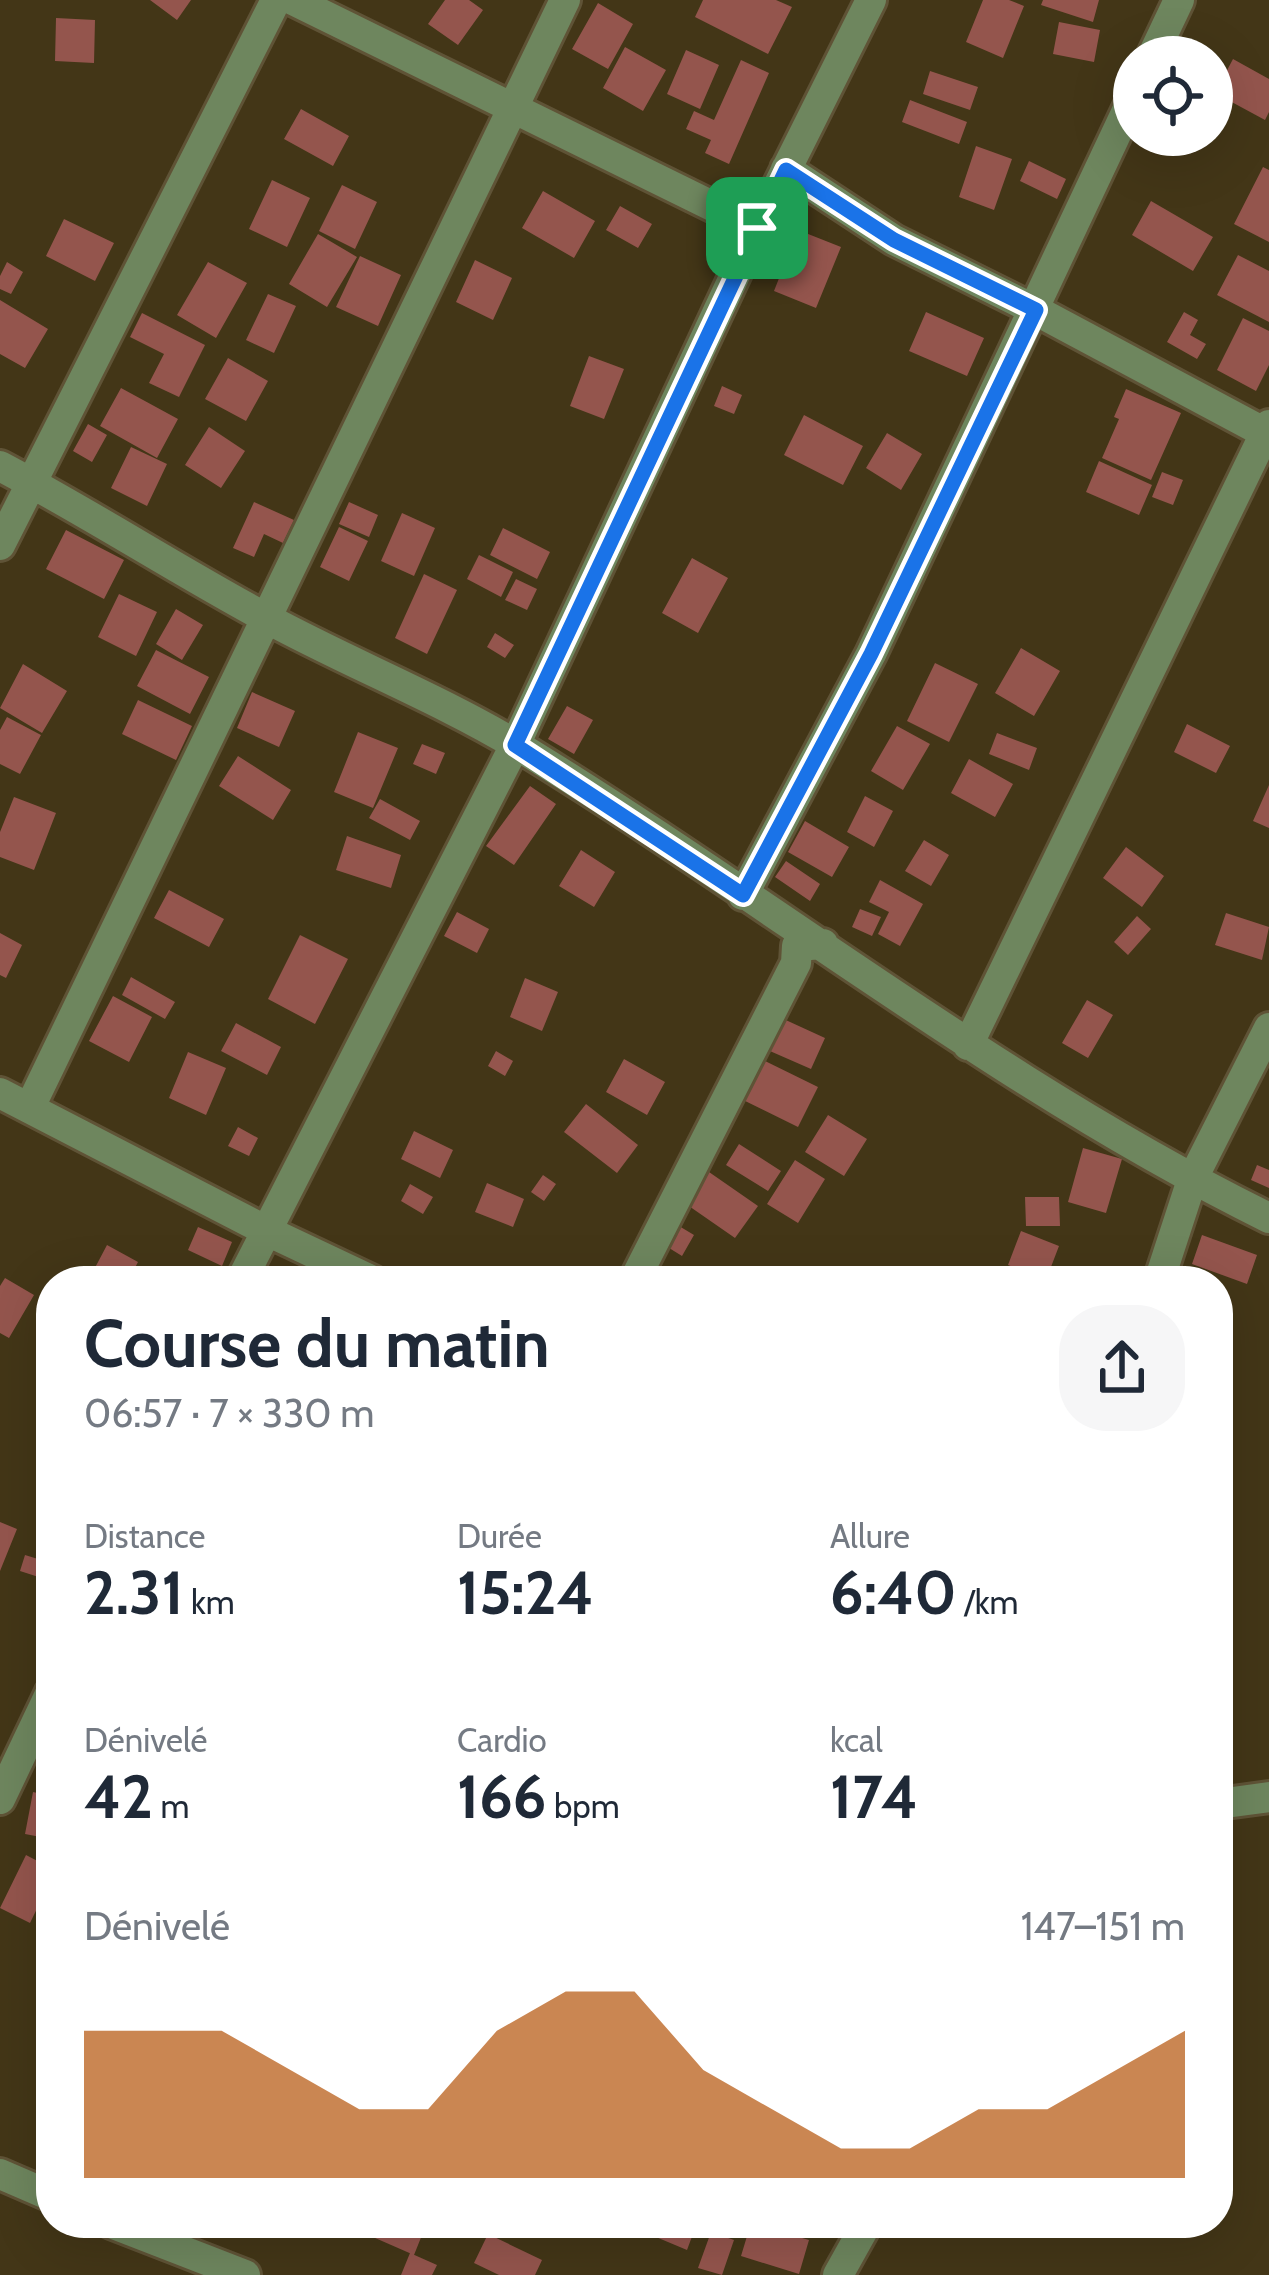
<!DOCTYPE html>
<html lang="fr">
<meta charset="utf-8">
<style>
:root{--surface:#fff;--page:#f6f6f7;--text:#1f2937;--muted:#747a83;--accent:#b45309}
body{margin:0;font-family:Cabin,sans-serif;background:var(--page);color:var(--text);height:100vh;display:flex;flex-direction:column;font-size:45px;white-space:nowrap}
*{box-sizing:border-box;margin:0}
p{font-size:39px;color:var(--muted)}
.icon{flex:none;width:66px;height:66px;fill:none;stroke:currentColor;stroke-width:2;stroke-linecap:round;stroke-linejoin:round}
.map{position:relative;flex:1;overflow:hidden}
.sheet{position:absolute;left:36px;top:1266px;width:1197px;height:972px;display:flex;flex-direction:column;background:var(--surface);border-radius:48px;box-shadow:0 12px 48px #0002}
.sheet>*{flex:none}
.fabs{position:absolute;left:1113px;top:36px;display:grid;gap:24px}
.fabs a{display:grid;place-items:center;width:120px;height:120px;border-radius:50%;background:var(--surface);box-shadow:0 12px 48px #0002;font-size:60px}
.pin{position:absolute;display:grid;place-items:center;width:102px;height:102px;color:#fff;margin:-51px;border-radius:24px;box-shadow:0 6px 18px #0006}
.round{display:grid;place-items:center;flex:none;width:126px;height:126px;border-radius:48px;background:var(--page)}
.headline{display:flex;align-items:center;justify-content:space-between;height:204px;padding:0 48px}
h1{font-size:66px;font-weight:700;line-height:90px}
.metrics{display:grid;grid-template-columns:repeat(3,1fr);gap:18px;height:204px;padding:12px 48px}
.metrics div{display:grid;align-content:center}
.metrics b{font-size:60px;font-weight:700}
.metrics small{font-size:33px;font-weight:400}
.metrics p{font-size:33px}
.chart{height:336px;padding:24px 48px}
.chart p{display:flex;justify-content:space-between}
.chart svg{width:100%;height:216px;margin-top:12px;fill:var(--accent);opacity:.7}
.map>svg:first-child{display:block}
</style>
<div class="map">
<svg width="1269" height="2275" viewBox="0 0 1269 2275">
<rect width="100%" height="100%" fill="#433617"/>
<path fill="#94554d" d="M150,0H191L177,20Z
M445,0H469L483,10L458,45L428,24Z
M703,0H776L792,7L768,54L695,17Z
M983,0H1009L1024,6L1003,58L966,42Z
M1043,0H1099L1093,22L1041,5Z
M598,3L633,24L608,69L572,49Z
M56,18L95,20L94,63L55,61Z
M1059,22L1100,30L1094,62L1053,54Z
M625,47L666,70L643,111L603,88Z
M686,50L719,65L700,109L667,94Z
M1233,59L1269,79V112L1265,120L1215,93Z
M741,60L769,73L729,164L705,153L711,140L686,129L694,111L714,120Z
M930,71L978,87L970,110L923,94Z
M910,100L967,122L959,144L902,122Z
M301,109L349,136L333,166L284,139Z
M976,146L1012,159L994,210L959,197Z
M1029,161L1066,179L1057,199L1020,181Z
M1263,167L1269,170V242L1234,224Z
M272,180L310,198L287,247L249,229Z
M342,185L377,202L355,249L319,231Z
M543,191L595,221L574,258L522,228Z
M1151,201L1213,237L1193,271L1132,235Z
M620,206L652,224L638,248L606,230Z
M64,219L114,243L95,281L46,256Z
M798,230L841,247L816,308L774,291Z
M318,234L357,257L327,307L289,284Z
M1238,255L1269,271V322L1217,295Z
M360,256L401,275L378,326L336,307Z
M475,260L512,278L493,320L456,302Z
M7,262L23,272L11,294L0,289V276Z
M208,262L247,283L216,338L177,315Z
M268,294L296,306L274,353L246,340Z
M0,300L48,329L25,368L0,354Z
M926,312L984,338L967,376L909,351Z
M1184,312L1198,320L1190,335L1206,344L1197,359L1167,342Z
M142,313L205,345L179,397L149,383L164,354L130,337Z
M1243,318L1269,331V365L1256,391L1217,370Z
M589,356L624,369L604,419L570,406Z
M228,358L268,381L246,421L205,399Z
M722,386L742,395L734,414L714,406Z
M121,388L178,419L157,458L100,426Z
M1126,389L1181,413L1151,480L1102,458L1119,419L1114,417Z
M804,415L863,446L843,485L784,455Z
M88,424L107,435L92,462L73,451Z
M209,427L245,451L221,488L185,465Z
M887,433L922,454L901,490L866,468Z
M131,447L167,464L147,506L111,488Z
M1099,461L1152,485L1139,515L1086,492Z
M1162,472L1183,480L1173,505L1152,497Z
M254,502L294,520L283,543L264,534L254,557L233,548Z
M349,502L378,515L369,537L339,524Z
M402,513L435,528L414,576L381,561Z
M339,527L368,541L349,581L320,567Z
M503,528L550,552L537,579L490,555Z
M66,530L124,560L104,599L46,569Z
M479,555L513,572L501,597L467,579Z
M692,558L728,578L698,633L662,613Z
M424,574L457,590L427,654L395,638Z
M516,579L537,589L527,610L505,600Z
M119,594L157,612L136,656L98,637Z
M176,609L203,625L182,660L156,644Z
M495,633L514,645L505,658L487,647Z
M1021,648L1060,671L1034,716L995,693Z
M156,650L209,677L190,714L137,686Z
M935,663L978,684L949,742L907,721Z
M23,664L67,691L42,733L0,708Z
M252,692L295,711L279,747L237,728Z
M138,700L192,726L176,760L122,734Z
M567,706L593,720L574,754L548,739Z
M7,717L41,735L20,774L0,764V730Z
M1187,724L1230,746L1216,773L1174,752Z
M897,726L930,744L903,790L871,771Z
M358,732L398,748L373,808L334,792Z
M997,733L1037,748L1029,770L989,754Z
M422,744L445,753L436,774L413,764Z
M238,756L291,790L273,820L219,786Z
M969,759L1013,784L995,817L951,793Z
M1269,785V828L1253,821Z
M530,786L556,804L514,865L486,846Z
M865,796L893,811L874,847L847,832Z
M14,797L56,813L34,870L0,857V832Z
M380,799L420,821L410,840L369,818Z
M805,821L849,847L832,877L788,852Z
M347,836L401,855L391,888L336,870Z
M924,840L949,855L931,886L905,871Z
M1126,847L1164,876L1142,907L1103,878Z
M581,850L615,872L594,907L559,886Z
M786,861L820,884L810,901L775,877Z
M880,880L923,904L900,946L878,934L889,912L869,902Z
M169,890L224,919L209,947L154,918Z
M860,909L881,917L872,936L852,927Z
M457,912L489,929L477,953L444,936Z
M1226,913L1269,927L1262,960L1215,945Z
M1137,916L1151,929L1128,955L1114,942Z
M0,933L22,945L6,978L0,975Z
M300,935L348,959L315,1024L268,999Z
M131,977L175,1002L165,1019L122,995Z
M525,978L558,992L542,1031L510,1017Z
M113,996L152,1017L129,1062L89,1041Z
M1087,1000L1113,1015L1088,1058L1062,1043Z
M777,1016L825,1038L811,1069L763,1048Z
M236,1023L281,1047L267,1075L221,1051Z
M496,1051L513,1061L505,1076L488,1066Z
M188,1052L226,1068L206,1115L169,1098Z
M757,1057L818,1087L798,1127L737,1097Z
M624,1059L665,1082L647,1115L606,1092Z
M586,1104L638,1145L617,1173L564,1132Z
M828,1115L867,1139L844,1176L805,1152Z
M238,1127L258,1138L249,1156L228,1146Z
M414,1131L453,1150L440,1178L401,1159Z
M739,1144L781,1171L768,1191L726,1165Z
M1083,1148L1122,1159L1106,1213L1068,1202Z
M795,1160L825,1179L798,1223L767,1204Z
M1257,1165L1269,1170V1188L1251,1180Z
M709,1172L758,1206L735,1238L686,1204Z
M543,1175L556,1184L544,1201L531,1192Z
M487,1183L524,1199L513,1227L475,1212Z
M410,1184L433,1197L423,1214L401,1201Z
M1025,1197H1059L1060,1226H1026Z
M674,1223L694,1235L682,1256L661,1243Z
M198,1227L232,1242L222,1266L188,1250Z
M1021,1231L1059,1246L1046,1280L1008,1265Z
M1202,1235L1257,1255L1247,1284L1192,1264Z
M107,1245L138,1262L128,1281H88Z
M5,1278L34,1295L9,1338L0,1333V1286Z
M0,1522L17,1529L0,1571Z
M25,1555L51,1563V1581L20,1571Z
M1218,1684H1230L1228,1742H1218Z
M33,1792L51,1796V1839L25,1834Z
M26,1855L51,1868V1880L30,1923L0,1908Z
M49,1906L51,1907V1951L40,1948Z
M183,2223H221L215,2237Z
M371,2223H423L426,2225L414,2255L366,2234Z
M661,2223H697L687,2250L656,2237Z
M751,2223L809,2240L799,2274L741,2256Z
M711,2232L734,2240L722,2275L698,2268Z
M488,2234L542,2260L535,2275H499L474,2263Z
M410,2253L437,2265L432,2275H401Z"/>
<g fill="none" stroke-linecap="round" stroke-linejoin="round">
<g stroke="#5f5336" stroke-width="36">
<path id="minor" d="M293,0L757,228
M1152,57L1179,0
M786,169L894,240L1035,310L1269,435
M0,466C91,514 177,570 268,619C349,663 438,698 518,746C770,900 1003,1087 1269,1218
M0,545L276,0
M743,895L871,654L1134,96
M968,1045L1269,425
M0,1093L265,1230L373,1281
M30,1107L565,0
M241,1281L515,745L757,228L871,0
M634,1281L796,963L797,946L823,944
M1159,1281L1192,1180L1269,1028
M0,1799L51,1692
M1218,1804L1269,1797
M0,2174L51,2196
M111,2223L245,2275
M838,2275L867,2223"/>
</g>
<use href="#minor" stroke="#6e865e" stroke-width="30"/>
</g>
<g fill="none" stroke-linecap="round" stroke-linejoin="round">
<g stroke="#fff" stroke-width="24">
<path id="route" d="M786,170L894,240L1036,310L871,654L743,895L515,745Z"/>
</g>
<use href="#route" stroke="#1a73e8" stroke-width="15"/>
</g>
</svg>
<div class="fabs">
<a><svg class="icon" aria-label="locate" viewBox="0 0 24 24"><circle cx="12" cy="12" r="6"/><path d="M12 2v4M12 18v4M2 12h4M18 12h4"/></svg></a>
</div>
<div class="pin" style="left:757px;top:228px;background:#1e9e55"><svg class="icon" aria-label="arrive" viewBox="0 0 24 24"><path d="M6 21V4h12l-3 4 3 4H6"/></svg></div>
<section class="sheet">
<div class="headline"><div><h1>Course du matin</h1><p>06:57 · 7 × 330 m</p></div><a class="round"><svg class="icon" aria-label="share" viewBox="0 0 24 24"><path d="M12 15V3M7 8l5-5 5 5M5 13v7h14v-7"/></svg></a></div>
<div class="metrics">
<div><p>Distance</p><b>2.31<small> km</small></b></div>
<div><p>Durée</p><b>15:24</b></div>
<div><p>Allure</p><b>6:40<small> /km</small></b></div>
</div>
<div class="metrics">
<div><p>Dénivelé</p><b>42<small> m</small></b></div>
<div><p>Cardio</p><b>166<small> bpm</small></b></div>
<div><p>kcal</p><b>174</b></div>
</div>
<div class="chart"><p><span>Dénivelé</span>147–151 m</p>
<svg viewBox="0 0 160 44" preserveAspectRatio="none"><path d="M0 44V14L10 14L20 14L30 22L40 30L50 30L60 14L70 6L80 6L90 22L100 30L110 38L120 38L130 30L140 30L150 22L160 14V44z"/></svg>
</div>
</section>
</div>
